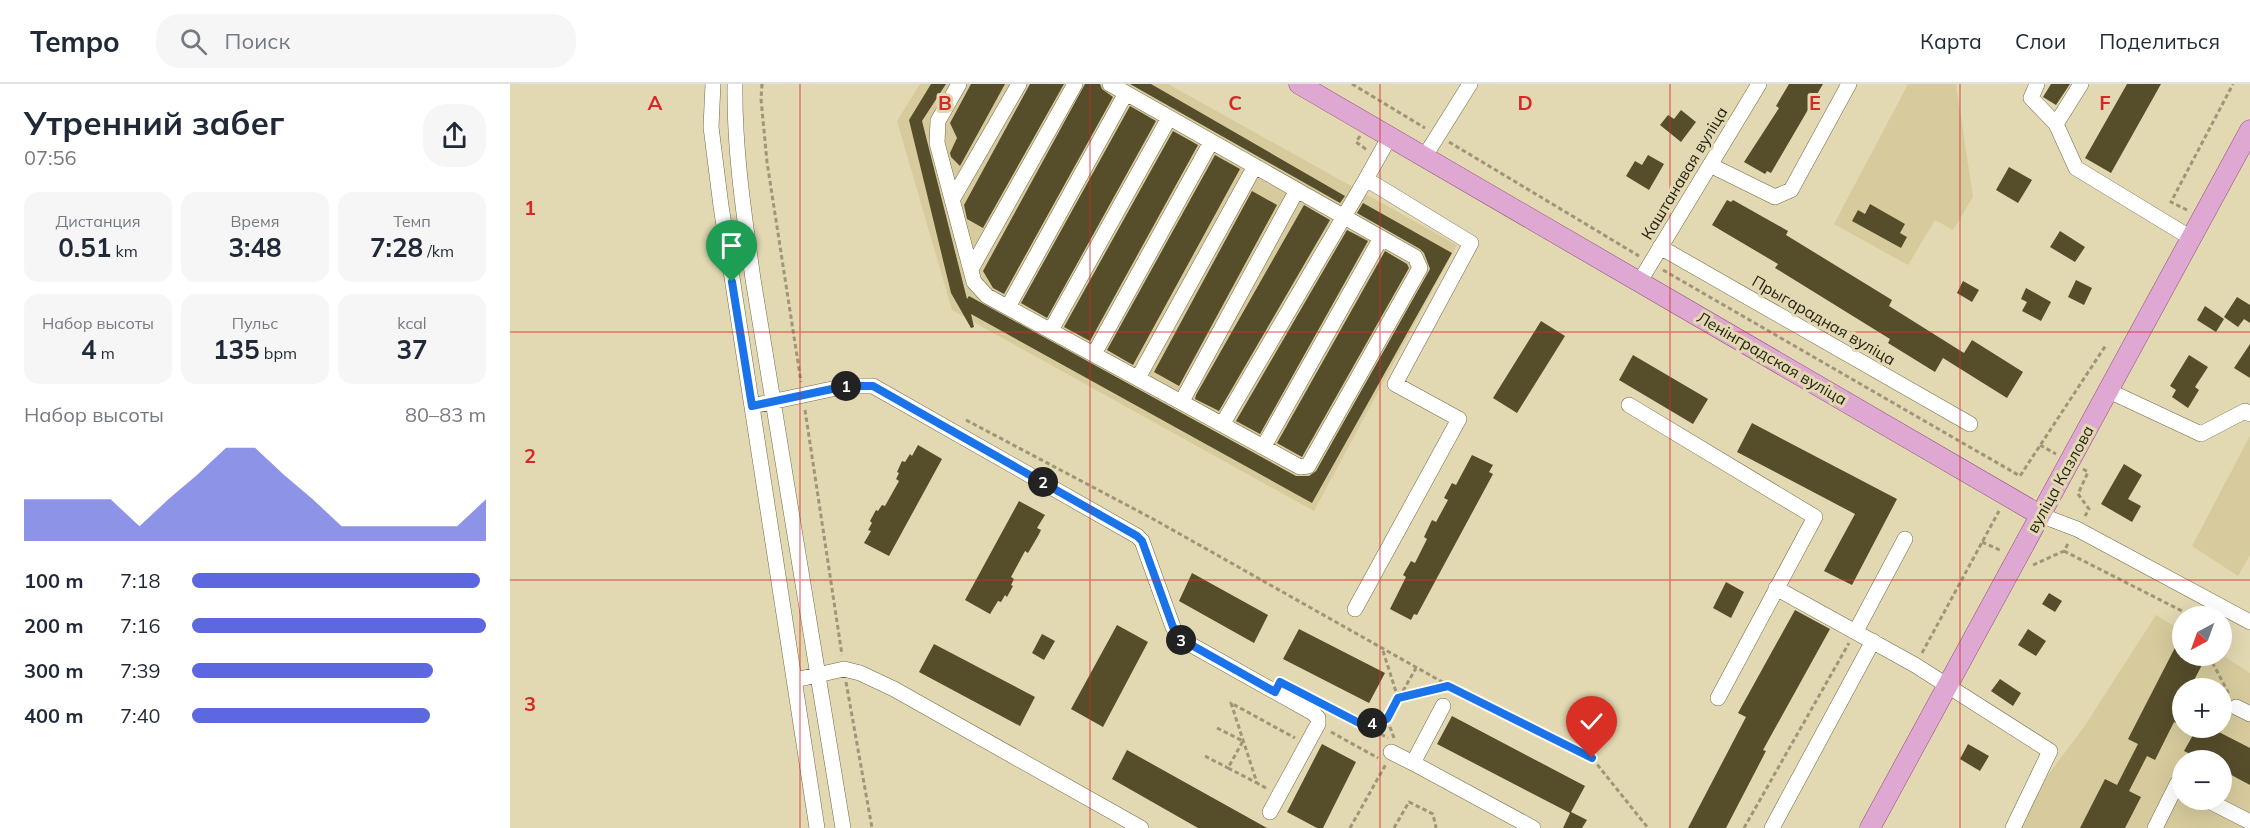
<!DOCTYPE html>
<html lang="ru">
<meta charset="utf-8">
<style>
:root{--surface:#fff;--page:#f6f6f7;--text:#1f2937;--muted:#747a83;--line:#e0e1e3;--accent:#5d67df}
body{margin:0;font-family:Mulish,sans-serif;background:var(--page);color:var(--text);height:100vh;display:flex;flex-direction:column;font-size:22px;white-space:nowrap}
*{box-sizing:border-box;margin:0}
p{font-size:20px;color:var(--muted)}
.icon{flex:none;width:33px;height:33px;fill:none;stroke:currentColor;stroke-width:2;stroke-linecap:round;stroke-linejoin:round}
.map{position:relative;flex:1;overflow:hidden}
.details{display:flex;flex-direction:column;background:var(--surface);width:510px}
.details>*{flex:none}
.needle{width:39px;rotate:221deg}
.fabs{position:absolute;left:1662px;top:522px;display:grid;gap:12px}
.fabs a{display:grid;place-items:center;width:60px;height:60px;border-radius:50%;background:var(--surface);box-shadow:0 6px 24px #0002;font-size:30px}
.pin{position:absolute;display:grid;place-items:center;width:51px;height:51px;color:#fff;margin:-62px -26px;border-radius:50% 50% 50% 0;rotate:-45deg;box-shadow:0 0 6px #0007}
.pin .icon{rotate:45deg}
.km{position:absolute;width:30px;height:30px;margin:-15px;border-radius:50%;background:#222;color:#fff;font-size:16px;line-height:30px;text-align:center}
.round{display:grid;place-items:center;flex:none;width:63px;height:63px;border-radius:24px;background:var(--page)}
.headline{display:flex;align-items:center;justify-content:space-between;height:102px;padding:0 24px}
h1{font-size:33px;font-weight:700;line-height:45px}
.figures{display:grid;grid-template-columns:repeat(3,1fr);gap:9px;height:102px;padding:6px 24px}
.figures div{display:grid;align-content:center;border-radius:15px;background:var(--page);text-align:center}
.figures b{font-size:26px;font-weight:700}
.figures small{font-size:16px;font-weight:400}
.figures p{font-size:16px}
.chart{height:168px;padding:12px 24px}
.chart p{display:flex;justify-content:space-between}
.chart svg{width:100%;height:108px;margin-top:6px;fill:var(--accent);opacity:.7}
ul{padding:0 24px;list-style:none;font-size:20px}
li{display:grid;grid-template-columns:96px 72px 1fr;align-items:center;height:45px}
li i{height:15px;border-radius:8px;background:var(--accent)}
header{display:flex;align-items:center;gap:36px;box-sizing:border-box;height:84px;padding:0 30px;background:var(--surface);border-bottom:2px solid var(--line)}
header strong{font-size:28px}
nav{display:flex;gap:33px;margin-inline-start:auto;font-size:21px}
.search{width:420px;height:54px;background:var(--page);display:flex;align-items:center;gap:15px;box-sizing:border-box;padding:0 21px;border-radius:24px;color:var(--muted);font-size:22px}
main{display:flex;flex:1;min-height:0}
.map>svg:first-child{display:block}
</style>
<header>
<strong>Tempo</strong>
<div class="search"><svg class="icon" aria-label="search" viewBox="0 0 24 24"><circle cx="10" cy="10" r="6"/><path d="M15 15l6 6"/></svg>Поиск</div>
<nav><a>Карта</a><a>Слои</a><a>Поделиться</a></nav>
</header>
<main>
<section class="details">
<div class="headline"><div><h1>Утренний забег</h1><p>07:56</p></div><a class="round"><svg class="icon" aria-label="share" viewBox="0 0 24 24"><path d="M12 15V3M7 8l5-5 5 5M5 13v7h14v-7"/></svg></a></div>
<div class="figures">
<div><p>Дистанция</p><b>0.51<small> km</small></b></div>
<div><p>Время</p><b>3:48</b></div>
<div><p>Темп</p><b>7:28<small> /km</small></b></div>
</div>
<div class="figures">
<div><p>Набор высоты</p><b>4<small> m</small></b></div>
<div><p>Пульс</p><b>135<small> bpm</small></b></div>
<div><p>kcal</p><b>37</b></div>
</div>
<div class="chart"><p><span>Набор высоты</span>80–83 m</p>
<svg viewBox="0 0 160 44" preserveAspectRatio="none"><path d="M0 44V27L10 27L20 27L30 27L40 38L50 27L60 17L70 6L80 6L90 17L100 27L110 38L120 38L130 38L140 38L150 38L160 27V44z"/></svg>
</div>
<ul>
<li><b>100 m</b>7:18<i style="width:98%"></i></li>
<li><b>200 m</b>7:16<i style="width:100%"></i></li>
<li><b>300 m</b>7:39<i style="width:82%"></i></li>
<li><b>400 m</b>7:40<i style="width:81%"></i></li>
</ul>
</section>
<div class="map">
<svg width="1740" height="744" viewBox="0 0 1740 744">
<rect width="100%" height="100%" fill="#e2d8b2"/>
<path fill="#d7cb9d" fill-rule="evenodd" d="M410,0H658L947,161L804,427L442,226L387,37Z
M1398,0H1446L1463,113L1443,146L1425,136L1398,181L1324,140Z
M1740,352V471L1728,492L1682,462Z
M1646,531L1672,547V572L1712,571L1740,589V744H1501L1505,735L1574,643ZM1672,604H1712V644H1672ZM1672,676H1712V716H1672Z"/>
<path fill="#564d2b" d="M421,0H436L412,37L457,215L459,212L786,392H799L806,387L920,185L914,169L910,165L847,129L853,119L942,169L802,419L461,230L464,243L461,244L441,209L399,36Z
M461,0H495L450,82L441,73L440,69L447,54L440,39Z
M520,0H554L473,144L457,135L454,121Z
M575,0H590L592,5L603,13L494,210L483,204L473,187Z
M620,0H641L835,112L830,119Z
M1279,0H1313L1261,89L1257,87L1255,90L1234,78L1269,24L1266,22Z
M1541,0H1560L1546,21L1533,13Z
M1617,0H1651L1601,89L1575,74Z
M620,22L646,37L537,234L511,219Z
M1171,26L1186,38L1171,58L1150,41L1158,31L1164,35Z
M663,47L688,61L580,257L554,243Z
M705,71L730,85L623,281L597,266Z
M1138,71L1154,80L1139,106L1116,92L1125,77L1132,81Z
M1499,83L1522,96L1508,119L1486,106Z
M742,107L767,121L669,302L644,288Z
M1217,116L1221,118L1223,116L1278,147L1276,151L1382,216L1379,222L1454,269L1462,256L1513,288L1497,314L1433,274L1425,288L1378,259L1380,255L1265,184L1268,180L1202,141Z
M1360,120L1395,140L1390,149L1397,153L1391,164L1342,137L1348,126L1355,130Z
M794,121L820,136L709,327L685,315L686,311Z
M837,146L858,157L750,350L726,337Z
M1550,147L1575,163L1565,178L1540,163Z
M875,167L897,180L899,184L792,373L767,359Z
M1566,196L1582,204L1574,221L1558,213Z
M1453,197L1469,206L1462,218L1447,209Z
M1516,204L1541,218L1531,237L1512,227L1517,218L1511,215Z
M1727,213L1740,221V239L1734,235L1728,243L1714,233Z
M1695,222L1714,235L1706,248L1687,236Z
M1031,237L1055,252L1007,329L983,314Z
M1740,260V294L1724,284Z
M1123,271L1198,315L1183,340L1109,296Z
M1679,271L1698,283L1685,303L1689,306L1678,324L1662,313L1666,306L1660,302Z
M1242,339L1387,415L1342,501L1314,487L1345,430L1227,368Z
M408,361L432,375L379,472L354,459L361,447L358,446L362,439L360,437L366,426L368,427L372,421L375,422L389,397L386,395L389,389L387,388L392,377L395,378L400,370L402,372Z
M962,371L983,381L979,388L983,390L907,531L904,530L901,536L880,525L896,493L893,491L901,477L905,479L917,455L914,453L922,436L926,438L938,416L934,414L942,399L946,401Z
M1614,380L1632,391L1618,415L1631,422L1622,438L1591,420Z
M509,417L535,431L527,444L531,446L528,452L518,469L515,467L501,493L504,495L501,501L503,502L497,513L495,511L491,518L488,517L480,530L455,516Z
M682,489L758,531L744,559L669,517Z
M1216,498L1234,508L1221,534L1203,524Z
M1539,509L1552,517L1545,528L1532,520Z
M1285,526L1320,545L1253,666L1256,667L1216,744H1178L1236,633L1228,629Z
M607,541L638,558L593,643L561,625Z
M789,545L875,589L859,619L773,575Z
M1518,545L1536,557L1526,572L1508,561Z
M532,550L545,557L534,576L522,569Z
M1672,550V572H1688L1695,575L1680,604H1672V619L1668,627L1672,629V642L1664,638L1645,676L1637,672L1619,707L1631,713L1615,744H1570L1595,695L1607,701L1628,660L1618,655Z
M424,560L525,613L510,642L409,588Z
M1490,595L1511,609L1503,622L1481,607Z
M942,632L1075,702L1061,728L1077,736L1072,744H1053L1060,729L927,660Z
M1687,644H1701L1740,664V701L1712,686V676H1693L1674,667Z
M812,660L846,678L813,744H807L777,728Z
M1458,660L1479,672L1470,687L1450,675Z
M617,666L757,744H688L602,695Z"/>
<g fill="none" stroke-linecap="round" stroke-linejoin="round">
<g stroke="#716946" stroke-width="16">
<path id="minor" d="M203,0L201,43L211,122L307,744
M225,0C224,65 234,130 243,195L333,744
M449,0L428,37L427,59L464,198L477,212L790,383L798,382L910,184L905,173L600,0
M1527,0L1521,14L1546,40L1566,84L1681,154
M1546,40L1571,0
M915,72L960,0
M1200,81L1265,113L1281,106L1339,0
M442,116L509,0
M1150,163L1460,340
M461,185L565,0
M1130,197L1249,0
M498,223L616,9
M541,246L659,34
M584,270L701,58
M628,294L745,82
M1599,307L1691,350L1735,327L1740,330
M672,317L787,106
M1119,321L1305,433L1208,614
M242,322L336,302H363L627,452L632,457L663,543L669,554L803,629L808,634V640L760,728
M713,339L856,95
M754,362L871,154
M1530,431L1567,445L1740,538
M1266,504L1405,581L1540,667L1503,744
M845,525L949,335L885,300L961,159L856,95L880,52
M1346,547L1395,455
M285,596L334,585L350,589L384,605L631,744
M933,622L903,679L1023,744
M1726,623L1740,630
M881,668L903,679
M1697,716L1740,738
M1262,744L1363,557
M1645,744L1667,700L1672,702"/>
</g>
<g stroke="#8f527c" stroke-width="21">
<path id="major" d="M789,0L1530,431
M1360,744L1740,46"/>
</g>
<path stroke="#9d9678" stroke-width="3" stroke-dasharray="4.5 3" stroke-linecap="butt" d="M252,0L251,15L257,78L291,298
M842,0L915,44
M850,52L846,58L857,66
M939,58L1129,172
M1677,126L1661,118L1723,0
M1153,186L1510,392L1596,261
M295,326L332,571
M456,336L645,436L950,608L1082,674L1138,744
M1530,361L1546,370
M1573,385L1578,388L1568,410L1579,425L1575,432
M1472,458L1492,467
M1554,467L1676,529L1678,532
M1523,481L1554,467L1559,458
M873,567L888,614L936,602
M1412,569L1489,427
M1699,572L1720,612
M336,598L362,744
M818,622L878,654
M853,641L877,635
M707,644L733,657L718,684L747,699
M821,648L868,674
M884,654L877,635L906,584
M695,672L718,684
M756,704L747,699L721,619L785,654
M840,744L876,680
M884,744L899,718L923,730L926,744
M1234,744L1339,559"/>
<use href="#minor" stroke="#fff" stroke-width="15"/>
<use href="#major" stroke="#dfa8d3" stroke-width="20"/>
</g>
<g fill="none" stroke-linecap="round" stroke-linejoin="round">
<g stroke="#fff" stroke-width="12">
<path id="route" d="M222,198L242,322L336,302H363L627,452L632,457L663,543L669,554L765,608L770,598L853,641L877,635L888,614L938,602L1082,674"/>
</g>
<use href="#route" stroke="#1a73e8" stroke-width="8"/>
</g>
<path fill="none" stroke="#d62828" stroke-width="1.5" stroke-opacity="0.55" d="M290,0V744M580,0V744M870,0V744M1160,0V744M1450,0V744M0,248H1740M0,496H1740"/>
<g text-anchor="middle" stroke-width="6" stroke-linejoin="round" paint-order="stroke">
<g font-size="16" fill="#221f10" stroke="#e2d8b2">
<text transform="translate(1174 89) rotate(-59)" y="6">Каштанавая вуліца</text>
<text transform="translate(1314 236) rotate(30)" y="6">Прыгарадная вуліца</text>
<text transform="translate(1262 274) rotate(30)" y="6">Ленінградская вуліца</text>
<text transform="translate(1550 395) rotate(-61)" y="6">вуліца Казлова</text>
</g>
</g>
<g font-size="20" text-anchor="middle" font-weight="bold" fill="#d62828" stroke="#e2d8b2" stroke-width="6" stroke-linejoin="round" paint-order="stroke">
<text x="145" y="26">A</text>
<text x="435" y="26">B</text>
<text x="725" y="26">C</text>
<text x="1015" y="26">D</text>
<text x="1305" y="26">E</text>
<text x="1595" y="26">F</text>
<text x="20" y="131">1</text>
<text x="20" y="379">2</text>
<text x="20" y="627">3</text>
</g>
</svg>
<div class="fabs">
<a><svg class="needle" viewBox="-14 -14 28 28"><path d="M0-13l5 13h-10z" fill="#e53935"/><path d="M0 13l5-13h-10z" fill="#747a83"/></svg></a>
<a>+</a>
<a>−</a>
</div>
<div class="pin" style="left:222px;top:198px;background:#1e9e55"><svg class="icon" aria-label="arrive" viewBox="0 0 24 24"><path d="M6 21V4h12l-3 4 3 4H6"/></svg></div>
<div class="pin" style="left:1082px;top:674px;background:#d93025"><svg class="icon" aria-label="check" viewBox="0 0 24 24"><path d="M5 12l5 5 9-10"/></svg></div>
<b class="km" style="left:336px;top:302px">1</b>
<b class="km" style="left:533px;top:398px">2</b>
<b class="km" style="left:671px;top:556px">3</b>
<b class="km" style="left:862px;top:639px">4</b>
</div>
</main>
